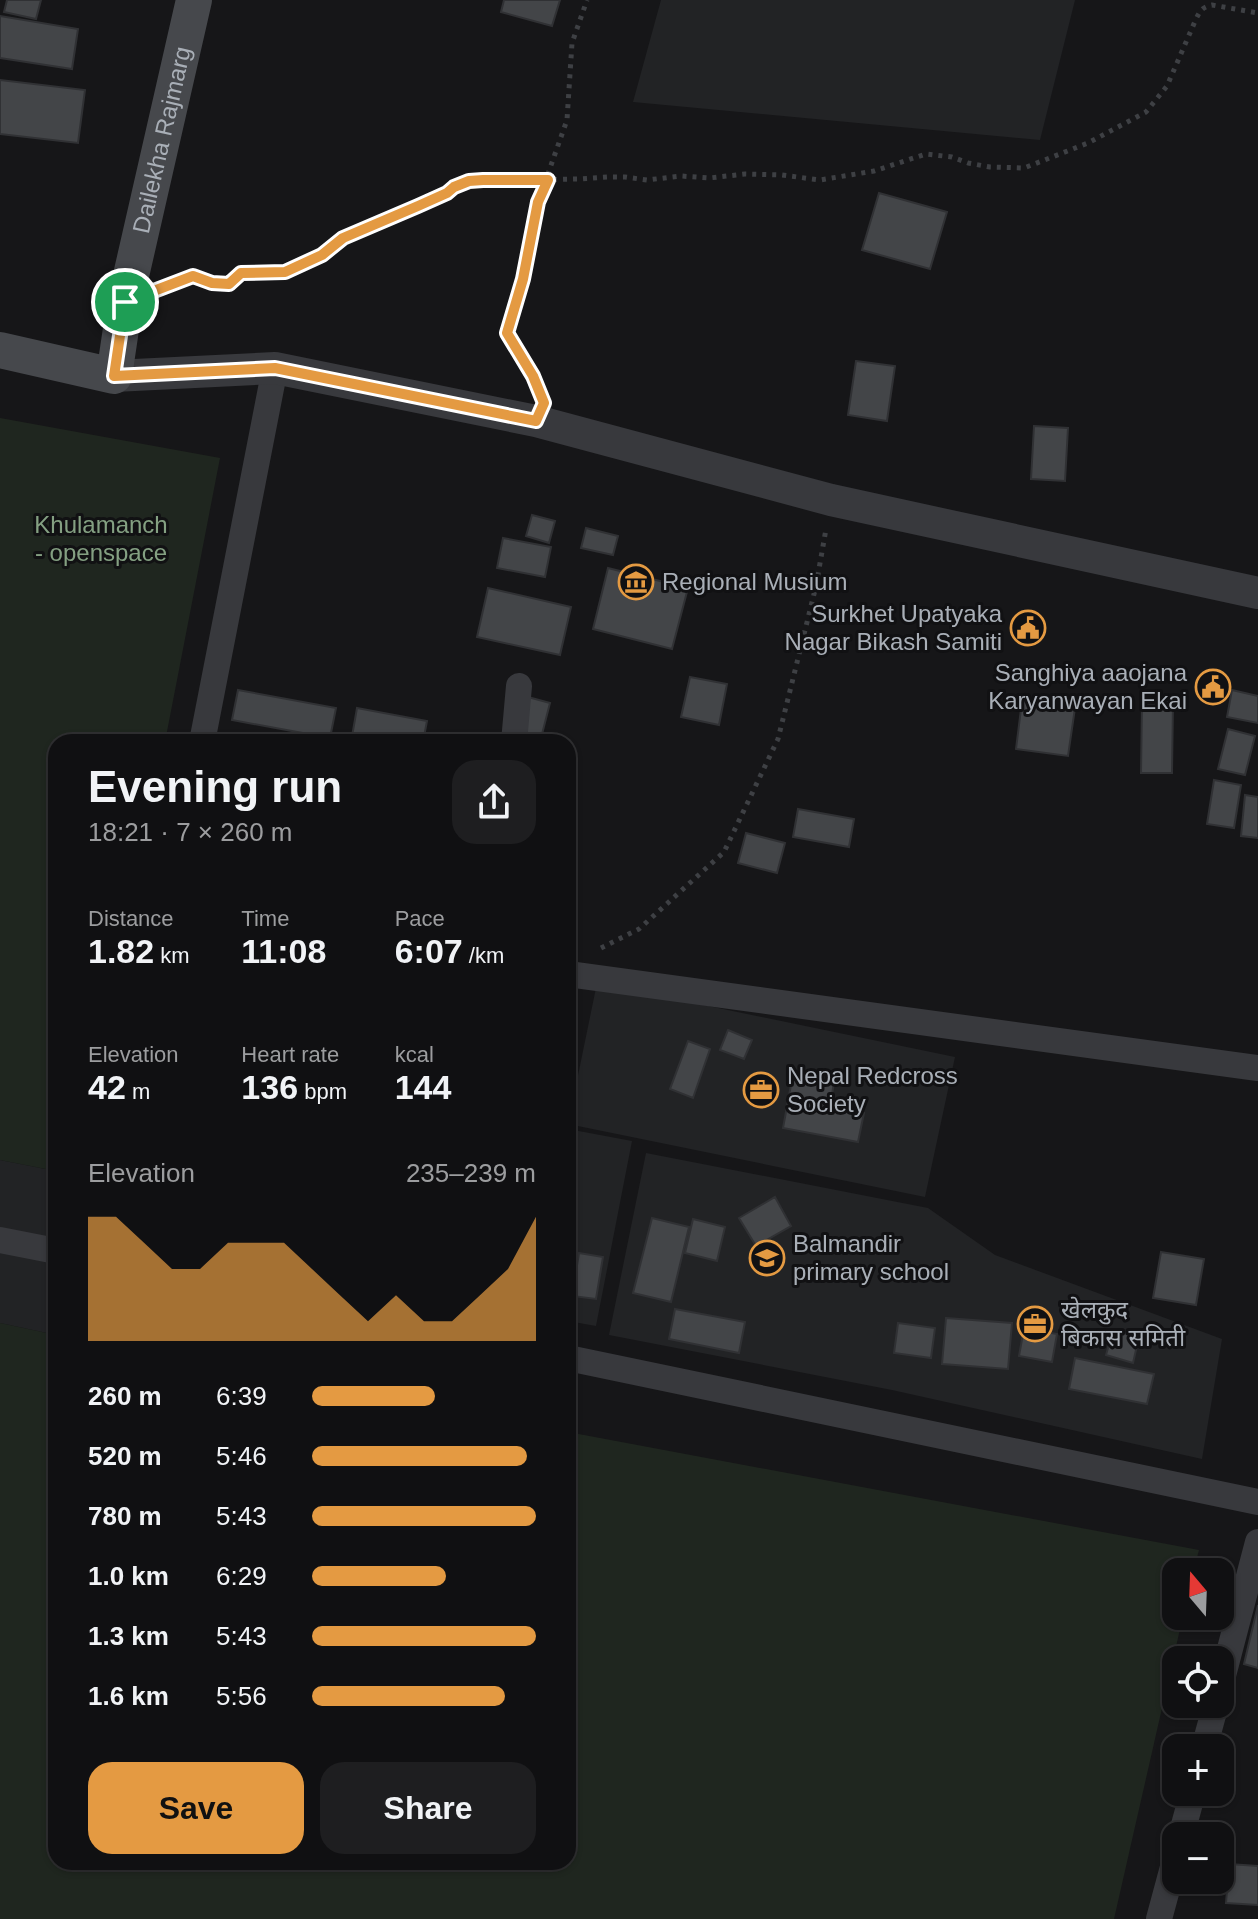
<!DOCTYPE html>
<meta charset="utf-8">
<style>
:root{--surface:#101012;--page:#1e1e20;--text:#f1f3f6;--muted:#9c9d9f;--line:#303032;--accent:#e49a42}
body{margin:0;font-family:Helvetica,"Noto Sans Devanagari",sans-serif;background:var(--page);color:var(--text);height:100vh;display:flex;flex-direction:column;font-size:30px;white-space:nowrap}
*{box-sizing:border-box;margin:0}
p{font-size:26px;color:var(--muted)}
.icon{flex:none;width:44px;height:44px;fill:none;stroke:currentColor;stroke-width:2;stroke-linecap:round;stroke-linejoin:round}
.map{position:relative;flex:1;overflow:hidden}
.side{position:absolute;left:48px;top:734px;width:528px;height:1136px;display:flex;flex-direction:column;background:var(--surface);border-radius:24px;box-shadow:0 2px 6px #0004,0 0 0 2px var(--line)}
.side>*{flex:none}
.needle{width:52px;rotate:341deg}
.buttons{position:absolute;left:1162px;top:1558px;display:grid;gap:16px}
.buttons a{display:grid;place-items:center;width:72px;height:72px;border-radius:16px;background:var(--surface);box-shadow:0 2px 6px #0004,0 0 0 2px var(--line);font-size:40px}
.pin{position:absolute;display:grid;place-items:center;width:68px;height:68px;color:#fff;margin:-34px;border:4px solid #fff;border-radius:50%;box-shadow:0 2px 8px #0007}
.round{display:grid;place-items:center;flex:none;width:84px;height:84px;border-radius:24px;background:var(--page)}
.overview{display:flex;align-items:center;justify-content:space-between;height:136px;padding:0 40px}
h1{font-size:44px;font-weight:700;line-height:60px}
.metrics{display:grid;grid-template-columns:repeat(3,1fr);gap:12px;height:136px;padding:8px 40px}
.metrics div{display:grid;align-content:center}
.metrics b{font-size:34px;font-weight:700}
.metrics small{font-size:22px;font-weight:400}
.metrics p{font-size:22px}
.chart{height:224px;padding:16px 40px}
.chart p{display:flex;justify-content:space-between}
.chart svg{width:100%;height:144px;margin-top:8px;fill:var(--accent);opacity:.7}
.primary-button{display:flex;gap:16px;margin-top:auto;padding:16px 40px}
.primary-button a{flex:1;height:92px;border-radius:24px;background:var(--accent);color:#111;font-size:32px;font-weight:700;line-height:92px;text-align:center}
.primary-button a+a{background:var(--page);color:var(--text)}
ul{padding:0 40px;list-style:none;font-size:26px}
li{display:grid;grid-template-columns:128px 96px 1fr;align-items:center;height:60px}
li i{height:20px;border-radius:10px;background:var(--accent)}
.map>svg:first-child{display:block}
</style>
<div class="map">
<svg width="1258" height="1919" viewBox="0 0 1258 1919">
<rect width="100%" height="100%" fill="#161618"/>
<path fill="#222325" d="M661,0H1075L1040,140L633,102Z
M597,983L955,1057L925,1197L568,1124Z
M568,1129L632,1141L596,1326L568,1321Z
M646,1153L928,1208L995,1255L1222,1339L1202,1459L892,1390L609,1335Z
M0,1160L56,1171V1335L0,1323Z"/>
<path fill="#1f261f" d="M0,418L220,458L165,742H56V1171L0,1160Z
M0,1323L56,1335V1862H568V1432L1199,1550L1193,1572H1176V1616H1183L1114,1919H0Z"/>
<path fill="#434548" stroke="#303134" stroke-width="2" d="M7,0H41L36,19L4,12Z
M504,0H560L552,26L501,12Z
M0,16L78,29L72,69L0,58Z
M0,80L85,90L78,143L0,134Z
M879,193L947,212L930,269L862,250Z
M856,361L895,366L887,421L848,415Z
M1034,426L1068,428L1065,481L1031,479Z
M532,515L555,521L549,543L526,536Z
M586,528L618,536L613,555L581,548Z
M503,538L551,547L545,577L497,568Z
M608,568L688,588L672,649L593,629Z
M488,588L571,607L560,655L477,637Z
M690,677L727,684L719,725L681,717Z
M238,690L336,708L330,738L232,720Z
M1232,690L1258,696V723L1227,717Z
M528,697L550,703L540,742H526Z
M1022,701L1075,708L1068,756L1016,749Z
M1142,702H1173L1172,773H1141Z
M357,708L427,721L423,742H351Z
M1228,729L1255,736L1245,775L1218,769Z
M1214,780L1241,785L1234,828L1207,824Z
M1245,795L1258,797V838L1241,836Z
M798,809L854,819L849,847L793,837Z
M746,833L785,843L777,873L738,863Z
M728,1030L752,1040L744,1059L720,1050Z
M688,1041L710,1049L693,1098L670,1089Z
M793,1074L834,1082L830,1107L864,1113L858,1142L783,1128Z
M775,1197L791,1226L756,1246L739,1218Z
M652,1218L689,1227L671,1302L633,1293Z
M693,1219L725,1227L717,1261L685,1253Z
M1161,1252L1204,1259L1196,1305L1153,1298Z
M579,1253L603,1257L596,1299L572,1296Z
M675,1309L745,1322L739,1353L669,1339Z
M946,1318L1012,1323L1008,1369L942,1364Z
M898,1323L935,1328L931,1358L894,1353Z
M1024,1328L1057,1334L1052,1362L1019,1356Z
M1113,1330L1139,1337L1133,1363L1106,1355Z
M1075,1358L1154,1374L1147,1404L1069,1389Z
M1258,1605V1668L1244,1664Z
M1229,1864L1258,1866V1905L1226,1903Z"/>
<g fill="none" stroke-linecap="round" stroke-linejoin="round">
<path stroke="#3e4044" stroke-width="5" stroke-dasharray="4 6" stroke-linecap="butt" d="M163,287L193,276L212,283L229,284L241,273L285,272L322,255L343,238L418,206L447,193L454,187L469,181L579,179L608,177H625L647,180L681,176L709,178L745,174L782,175L820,180L874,171L926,154L952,157L968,163L990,167L1024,168L1088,143L1146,112L1167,86L1196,19C1200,11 1202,7 1212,5L1258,13
M539,391L533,376L507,333L523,279L538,202L567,120L572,43L587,0
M601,948L639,929L724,852L778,739L816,586L826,529"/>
<path stroke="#38393d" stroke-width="26" d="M202,742L275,368
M514,742L519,686
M568,974L1258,1068
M0,1240L56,1251
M568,1358L1258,1502
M1220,1687L1258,1542
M1204,1748L1216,1704
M1181,1836L1193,1792
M1159,1919L1176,1856"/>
<path stroke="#38393d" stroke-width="32" d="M114,376L275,368L536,421L831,500L1258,593"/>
<path stroke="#46484c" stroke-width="36" id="s1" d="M0,350L114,376L125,302L194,0"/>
</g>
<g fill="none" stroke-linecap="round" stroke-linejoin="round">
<g stroke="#fff" stroke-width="16">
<path id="route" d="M483,180H548L538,202L523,279L507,333L533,376L544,403L536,421L275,368L114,376L125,302L193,276L212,283L229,284L241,273L285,272L322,255L343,238L418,206L447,193L454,187L469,181Z"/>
</g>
<use href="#route" stroke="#e49a42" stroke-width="10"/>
</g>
<defs>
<g id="museum-ring" transform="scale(1.8)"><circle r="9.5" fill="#111113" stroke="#e49a42" stroke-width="1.5"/><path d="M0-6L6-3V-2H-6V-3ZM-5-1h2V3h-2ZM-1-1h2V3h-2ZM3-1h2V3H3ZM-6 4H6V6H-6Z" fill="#e49a42"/></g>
<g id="civic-ring" transform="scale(1.8)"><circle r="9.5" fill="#111113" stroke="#e49a42" stroke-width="1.5"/><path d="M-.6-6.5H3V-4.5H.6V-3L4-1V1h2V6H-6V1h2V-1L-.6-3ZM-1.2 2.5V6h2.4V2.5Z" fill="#e49a42"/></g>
<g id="office-ring" transform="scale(1.8)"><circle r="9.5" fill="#111113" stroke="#e49a42" stroke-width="1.5"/><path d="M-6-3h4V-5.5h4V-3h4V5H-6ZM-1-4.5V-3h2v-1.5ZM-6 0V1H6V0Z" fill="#e49a42"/></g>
<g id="school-ring" transform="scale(1.8)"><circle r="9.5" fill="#111113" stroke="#e49a42" stroke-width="1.5"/><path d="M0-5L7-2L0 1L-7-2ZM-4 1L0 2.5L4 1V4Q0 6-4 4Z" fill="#e49a42"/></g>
</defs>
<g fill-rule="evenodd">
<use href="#museum-ring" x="636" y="582"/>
<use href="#civic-ring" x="1028" y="628"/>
<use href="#civic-ring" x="1213" y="687"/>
<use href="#office-ring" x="761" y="1090"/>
<use href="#school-ring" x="767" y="1258"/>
<use href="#office-ring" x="1035" y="1324"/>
</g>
<g text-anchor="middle" stroke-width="6" stroke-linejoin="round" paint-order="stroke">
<g font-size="24" fill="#a9afb7" stroke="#111113">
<text dy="8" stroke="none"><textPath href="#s1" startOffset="358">Dailekha Rajmarg</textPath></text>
</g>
<g font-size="24" fill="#84a082" stroke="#111113">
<text x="101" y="533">Khulamanch<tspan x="101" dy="28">- openspace</tspan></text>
</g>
<g font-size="24" fill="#a9afb7" stroke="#111113" text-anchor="start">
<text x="662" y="590">Regional Musium</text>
<text x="1002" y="622" text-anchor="end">Surkhet Upatyaka<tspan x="1002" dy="28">Nagar Bikash Samiti</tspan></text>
<text x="1187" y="681" text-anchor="end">Sanghiya aaojana<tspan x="1187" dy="28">Karyanwayan Ekai</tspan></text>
<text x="787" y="1084">Nepal Redcross<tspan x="787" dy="28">Society</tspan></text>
<text x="793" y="1252">Balmandir<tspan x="793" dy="28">primary school</tspan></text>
<text x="1061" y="1318">खेलकुद<tspan x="1061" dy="28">बिकास समिती</tspan></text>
</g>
</g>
</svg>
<div class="buttons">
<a><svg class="needle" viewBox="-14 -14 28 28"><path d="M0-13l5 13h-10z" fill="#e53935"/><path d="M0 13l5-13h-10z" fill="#9c9d9f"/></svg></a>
<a><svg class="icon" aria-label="locate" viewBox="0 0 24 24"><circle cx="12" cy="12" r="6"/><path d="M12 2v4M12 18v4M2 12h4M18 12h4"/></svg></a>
<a>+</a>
<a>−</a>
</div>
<div class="pin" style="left:125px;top:302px;background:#1e9e55"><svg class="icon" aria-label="arrive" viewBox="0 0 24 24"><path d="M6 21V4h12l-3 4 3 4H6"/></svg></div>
<section class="side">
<div class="overview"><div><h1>Evening run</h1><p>18:21 · 7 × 260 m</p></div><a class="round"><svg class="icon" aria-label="share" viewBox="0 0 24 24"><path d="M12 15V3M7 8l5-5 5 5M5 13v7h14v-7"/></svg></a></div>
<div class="metrics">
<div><p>Distance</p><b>1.82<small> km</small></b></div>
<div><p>Time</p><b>11:08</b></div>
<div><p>Pace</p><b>6:07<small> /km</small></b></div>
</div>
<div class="metrics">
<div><p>Elevation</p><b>42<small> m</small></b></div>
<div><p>Heart rate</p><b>136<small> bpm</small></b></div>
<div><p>kcal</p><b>144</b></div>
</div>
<div class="chart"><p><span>Elevation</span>235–239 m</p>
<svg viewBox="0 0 160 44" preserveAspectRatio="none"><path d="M0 44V6L10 6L20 14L30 22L40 22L50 14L60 14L70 14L80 22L90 30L100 38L110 30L120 38L130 38L140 30L150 22L160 6V44z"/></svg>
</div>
<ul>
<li><b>260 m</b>6:39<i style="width:55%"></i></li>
<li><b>520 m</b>5:46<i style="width:96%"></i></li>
<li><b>780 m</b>5:43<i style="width:100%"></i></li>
<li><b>1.0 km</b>6:29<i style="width:60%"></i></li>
<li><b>1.3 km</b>5:43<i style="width:100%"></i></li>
<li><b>1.6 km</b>5:56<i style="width:86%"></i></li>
</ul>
<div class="primary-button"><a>Save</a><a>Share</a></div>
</section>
</div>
